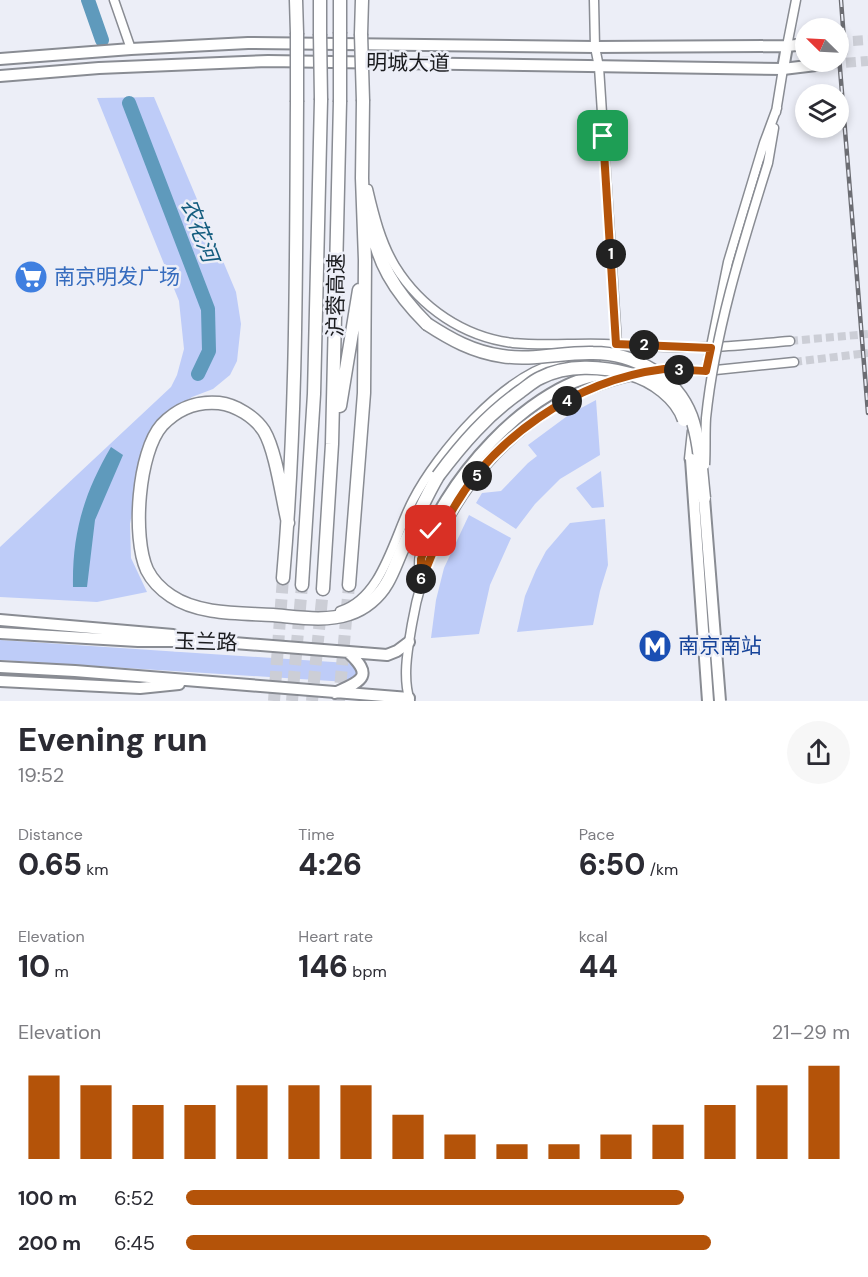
<!DOCTYPE html>
<meta charset="utf-8">
<style>
:root{--surface:#fff;--page:#f7f7f7;--text:#2b2b33;--muted:#7c7c81;--accent:#b45309}
body{margin:0;font-family:"DM Sans","Noto Sans SC",sans-serif;background:var(--page);color:var(--text);height:100vh;display:flex;flex-direction:column;font-size:22px;white-space:nowrap}
*{box-sizing:border-box;margin:0}
p{font-size:20px;color:var(--muted)}
.icon{flex:none;width:33px;height:33px;fill:none;stroke:currentColor;stroke-width:2;stroke-linecap:round;stroke-linejoin:round}
.map{position:relative;height:701px;overflow:hidden}
.drawer{display:flex;flex-direction:column;background:var(--surface);flex:1}
.drawer>*{flex:none}
.needle{width:39px;rotate:294deg}
.fabs{position:absolute;left:795px;top:18px;display:grid;gap:12px}
.fabs a{display:grid;place-items:center;width:54px;height:54px;border-radius:50%;background:var(--surface);box-shadow:0 3px 9px #0003;font-size:30px}
.pin{position:absolute;display:grid;place-items:center;width:51px;height:51px;color:#fff;margin:-26px;border-radius:12px;box-shadow:0 3px 9px #0006}
.km{position:absolute;width:30px;height:30px;margin:-15px;border-radius:50%;background:#222;color:#fff;font-size:16px;line-height:30px;text-align:center}
.round{display:grid;place-items:center;flex:none;width:63px;height:63px;border-radius:32px;background:var(--page)}
.overview{display:flex;align-items:center;justify-content:space-between;height:102px;padding:0 18px}
h1{font-size:33px;font-weight:800;line-height:45px}
.metrics{display:grid;grid-template-columns:repeat(3,1fr);gap:9px;height:102px;padding:6px 18px}
.metrics div{display:grid;align-content:center}
.metrics b{font-size:30px;font-weight:800}
.metrics small{font-size:16px;font-weight:400}
.metrics p{font-size:16px}
.chart{height:168px;padding:12px 18px}
.chart p{display:flex;justify-content:space-between}
.chart svg{width:100%;height:108px;margin-top:6px;stroke:var(--accent);stroke-width:6}
ul{padding:0 18px;list-style:none;font-size:20px}
li{display:grid;grid-template-columns:96px 72px 1fr;align-items:center;height:45px}
li i{height:15px;border-radius:8px;background:var(--accent)}
.map>svg:first-child{display:block}
</style>
<div class="map">
<svg width="868" height="701" viewBox="0 0 868 701">
<rect width="100%" height="100%" fill="#eceef7"/>
<path fill="#beccf8" d="M154,97L236,292L241,324L237,361L230,375L213,389L192,397L166,417L144,448L130,524L131,558L147,592L97,602L0,597V547L171,387L177,375L184,349L179,301L97,98Z
M596,400L600,455L560,479L535,504L516,529L476,503L482,493L501,491L528,463L537,456L528,445L570,414Z
M601,471L604,507L592,508L576,488Z
M469,515L511,538L490,585L479,634L431,638L436,600L444,568Z
M605,519L608,565L600,591L593,625L517,632L525,596L536,570L546,551L570,523Z
M0,640L348,663L354,665L357,669L356,678L347,682L0,660Z"/>
<path fill="#5f9abc" d="M111,447L123,455L95,520L87,587H73C72,533 84,493 111,447Z"/>
<g fill="none" stroke-linecap="round" stroke-linejoin="round">
<path stroke="#5f9abc" stroke-width="14" d="M88,0L102,40
M129,103L208,309L209,351L198,374"/>
<path stroke="#ccced6" stroke-width="8" stroke-dasharray="8 4" stroke-linecap="butt" d="M790,341L868,334
M794,362L868,353"/>
<path stroke="#ccced6" stroke-width="10" stroke-dasharray="10 5" stroke-linecap="butt" d="M838,42L868,40
M816,65L868,61"/>
<path stroke="#ccced6" stroke-width="12" stroke-dasharray="12 6" stroke-linecap="butt" d="M274,701L283,578
M292,701L302,585
M312,701L323,589
M339,701L349,585"/>
<g stroke="#898c93" stroke-width="11">
<path id="minor" d="M114,0L131,49
M594,0L595,47L599,67L617,344
M787,46L796,0
M776,112L783,69
M768,163L774,128
M368,189C374,215 381,243 395,266C421,308 464,337 513,343C543,346 574,343 604,344C640,345 678,349 713,347C739,346 765,343 790,341
M603,364L638,365
M706,371L728,262L764,143L777,108
M651,372L666,369L706,371L794,362
M340,611C383,598 394,536 413,500C438,452 502,377 557,363C566,361 575,362 584,363
M410,701C402,677 408,648 412,624C431,508 515,402 633,376"/>
</g>
<g stroke="#898c93" stroke-width="14">
<path id="major" d="M0,59L131,49L248,43L595,47L787,46L806,44
M783,69L787,46
M0,76L99,68L268,61L783,69L816,65
M421,581C421,574 420,565 421,558C436,488 534,377 609,374
M0,620L173,635
M0,633L138,641H209L387,655L397,651L409,642
M0,667L75,671L409,698
M0,681L140,688L179,684
M335,693C361,681 375,677 348,652"/>
</g>
<g stroke="#898c93" stroke-width="15">
<path id="highway" d="M296,0L297,33
M320,0V34
M340,0V32
M361,34L362,0
M371,216C374,260 396,293 427,324
M340,406L359,290
M691,459L694,431
M288,523C282,498 276,451 264,431C255,417 236,405 219,403C197,401 177,409 162,425C138,452 132,537 147,570C152,580 162,590 171,596C199,615 241,613 273,615C297,617 326,622 349,614C365,609 379,597 387,583C393,573 397,561 402,550C413,525 424,500 438,476
M283,578C297,420 296,261 297,102
M302,585L314,394L321,100
M349,585L364,393L365,260L362,178L363,101
M323,589L332,444L340,102"/>
</g>
<use href="#minor" stroke="#fff" stroke-width="8"/>
<use href="#major" stroke="#fff" stroke-width="10"/>
<use href="#highway" stroke="#fff" stroke-width="12"/>
<g stroke="#6c6d73" stroke-width="4.5">
<path id="rail" d="M841,0L845,54
M838,44L868,413"/>
</g>
<use href="#rail" stroke="#eceef7" stroke-width="2" stroke-dasharray="7" stroke-linecap="butt"/>
<g stroke="#898c93" stroke-width="11" stroke-linecap="butt">
<path id="minor-bridge" d="M705,465C706,449 705,434 706,418C715,331 742,246 768,163"/>
</g>
<g stroke="#898c93" stroke-width="14" stroke-linecap="butt">
<path id="major-bridge" d="M691,459L708,701
M704,498L720,701"/>
</g>
<g stroke="#898c93" stroke-width="15" stroke-linecap="butt">
<path id="highway-bridge" d="M340,32V102
M320,34L321,100
M361,34L363,101
M297,102V33
M427,324C450,339 473,352 502,356C532,361 563,352 593,353C635,353 676,377 691,416C700,441 701,472 704,498
M438,476C462,444 487,415 521,391C527,387 533,381 540,378C567,364 602,366 630,374C652,380 677,398 684,420"/>
</g>
<use href="#minor-bridge" stroke="#fff" stroke-width="8"/>
<use href="#major-bridge" stroke="#fff" stroke-width="10"/>
<use href="#highway-bridge" stroke="#fff" stroke-width="12"/>
</g>
<g fill="none" stroke-linecap="round" stroke-linejoin="round">
<g stroke="#fff" stroke-width="12">
<path id="route" d="M431,531L421,559V581C430,560 438,538 448,518C490,438 576,380 664,369C677,368 692,371 706,371L711,348L616,344L603,136"/>
</g>
<use href="#route" stroke="#b45309" stroke-width="8"/>
</g>
<defs>
<g id="supermarket-disc" transform="scale(1.725)"><circle r="9.5" fill="#3f7fe0" stroke="#eceef7"/><path d="M-6-5.5h2.5l.6 2H6L4.5 2H-2.5L-4.4-4H-6ZM-1.5 3.2a1.3 1.3 0 1 0 .1 0ZM3 3.2a1.3 1.3 0 1 0 .1 0Z" fill="#fff"/></g>
<g id="metro-disc" transform="scale(1.725)"><circle r="9.5" fill="#1a4fb4" stroke="#eceef7"/><path d="M-5.5 5V-5H-3L0 0L3-5H5.5V5H3V-.5L0 4L-3-.5V5Z" fill="#fff"/></g>
</defs>
<g fill-rule="evenodd">
<use href="#supermarket-disc" x="31" y="277"/>
<use href="#metro-disc" x="655" y="646"/>
</g>
<g text-anchor="middle" stroke-width="5" stroke-linejoin="round" paint-order="stroke">
<g font-size="21" fill="#1a1b1e" stroke="#eceef7">
<text transform="translate(408 63) rotate(1)" y="7">明城大道</text>
<text transform="translate(336 295) rotate(-89)" y="7">沪蓉高速</text>
<text transform="translate(206 642) rotate(2)" y="7">玉兰路</text>
</g>
<g font-size="21" fill="#366cbe" stroke="#eceef7" text-anchor="start">
<text x="54" y="284">南京明发广场</text>
</g>
<g font-size="21" fill="#164399" stroke="#eceef7" text-anchor="start">
<text x="678" y="653">南京南站</text>
</g>
<g font-size="22" font-style="italic" fill="#135c7e" stroke="#eceef7">
<text transform="translate(200 230) rotate(69)" y="8">农花河</text>
</g>
</g>
</svg>
<div class="fabs">
<a><svg class="needle" viewBox="-14 -14 28 28"><path d="M0-13l5 13h-10z" fill="#e53935"/><path d="M0 13l5-13h-10z" fill="#7c7c81"/></svg></a>
<a><svg class="icon" aria-label="layers" viewBox="0 0 24 24"><path d="M12 4l9 5-9 5-9-5zM3 14l9 5 9-5"/></svg></a>
</div>
<div class="pin" style="left:603px;top:136px;background:#1e9e55"><svg class="icon" aria-label="arrive" viewBox="0 0 24 24"><path d="M6 21V4h12l-3 4 3 4H6"/></svg></div>
<div class="pin" style="left:431px;top:531px;background:#d93025"><svg class="icon" aria-label="check" viewBox="0 0 24 24"><path d="M5 12l5 5 9-10"/></svg></div>
<b class="km" style="left:611px;top:254px">1</b>
<b class="km" style="left:644px;top:345px">2</b>
<b class="km" style="left:679px;top:370px">3</b>
<b class="km" style="left:567px;top:401px">4</b>
<b class="km" style="left:477px;top:476px">5</b>
<b class="km" style="left:421px;top:579px">6</b>
</div>
<section class="drawer">
<div class="overview"><div><h1>Evening run</h1><p>19:52</p></div><a class="round"><svg class="icon" aria-label="share" viewBox="0 0 24 24"><path d="M12 15V3M7 8l5-5 5 5M5 13v7h14v-7"/></svg></a></div>
<div class="metrics">
<div><p>Distance</p><b>0.65<small> km</small></b></div>
<div><p>Time</p><b>4:26</b></div>
<div><p>Pace</p><b>6:50<small> /km</small></b></div>
</div>
<div class="metrics">
<div><p>Elevation</p><b>10<small> m</small></b></div>
<div><p>Heart rate</p><b>146<small> bpm</small></b></div>
<div><p>kcal</p><b>44</b></div>
</div>
<div class="chart"><p><span>Elevation</span>21–29 m</p>
<svg viewBox="0 0 160 44" preserveAspectRatio="none"><path d="M5 44V10M15 44V14M25 44V22M35 44V22M45 44V14M55 44V14M65 44V14M75 44V26M85 44V34M95 44V38M105 44V38M115 44V34M125 44V30M135 44V22M145 44V14M155 44V6"/></svg>
</div>
<ul>
<li><b>100 m</b>6:52<i style="width:75%"></i></li>
<li><b>200 m</b>6:45<i style="width:79%"></i></li>
</ul>
</section>
